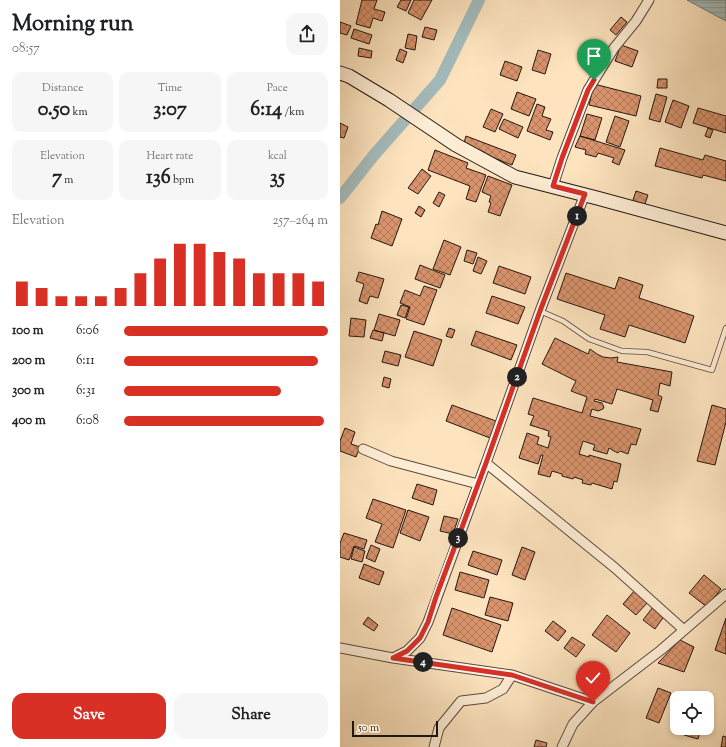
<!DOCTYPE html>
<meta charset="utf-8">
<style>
:root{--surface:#fff;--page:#f6f6f6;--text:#202124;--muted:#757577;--accent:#d93025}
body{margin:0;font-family:"Sorts Mill Goudy",serif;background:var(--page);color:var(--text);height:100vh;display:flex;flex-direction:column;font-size:15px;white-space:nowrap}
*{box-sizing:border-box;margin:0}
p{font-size:13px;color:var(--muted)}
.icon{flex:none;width:22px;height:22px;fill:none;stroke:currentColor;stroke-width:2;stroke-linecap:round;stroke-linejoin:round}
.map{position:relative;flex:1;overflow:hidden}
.drawer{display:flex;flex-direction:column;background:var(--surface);width:340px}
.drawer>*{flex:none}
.controls{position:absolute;left:330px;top:691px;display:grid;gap:8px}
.controls a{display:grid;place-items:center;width:44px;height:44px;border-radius:8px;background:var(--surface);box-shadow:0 2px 6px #0003;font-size:20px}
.scale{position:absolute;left:12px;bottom:10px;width:86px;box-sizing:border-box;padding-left:4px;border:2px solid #241712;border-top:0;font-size:11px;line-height:14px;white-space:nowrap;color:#241712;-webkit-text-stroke:3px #feedd5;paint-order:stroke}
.pin{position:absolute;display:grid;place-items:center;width:34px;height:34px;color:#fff;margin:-41px -17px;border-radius:50% 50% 50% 0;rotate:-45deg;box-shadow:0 0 4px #0007}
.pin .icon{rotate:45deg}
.km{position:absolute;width:20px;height:20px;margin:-10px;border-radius:50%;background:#222;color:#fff;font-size:11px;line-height:20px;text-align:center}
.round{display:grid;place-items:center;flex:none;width:42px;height:42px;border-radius:12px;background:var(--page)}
.overview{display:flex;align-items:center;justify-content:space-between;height:68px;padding:0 12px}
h1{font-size:22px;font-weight:700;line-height:30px}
.metrics{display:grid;grid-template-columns:repeat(3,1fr);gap:6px;height:68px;padding:4px 12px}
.metrics div{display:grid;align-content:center;border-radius:10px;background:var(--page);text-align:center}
.metrics b{font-size:20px;font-weight:700}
.metrics small{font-size:11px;font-weight:400}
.metrics p{font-size:11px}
.chart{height:112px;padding:8px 12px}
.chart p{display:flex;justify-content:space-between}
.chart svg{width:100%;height:72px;margin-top:4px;stroke:var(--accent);stroke-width:6}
.primary-button{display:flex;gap:8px;margin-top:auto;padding:8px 12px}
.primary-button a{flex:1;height:46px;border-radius:12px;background:var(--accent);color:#fff;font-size:16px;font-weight:700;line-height:46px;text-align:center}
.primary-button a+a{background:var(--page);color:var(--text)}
ul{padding:0 12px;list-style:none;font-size:13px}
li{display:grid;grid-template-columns:64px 48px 1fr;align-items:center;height:30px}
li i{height:10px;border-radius:5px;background:var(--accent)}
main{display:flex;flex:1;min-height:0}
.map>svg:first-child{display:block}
</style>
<main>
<section class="drawer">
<div class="overview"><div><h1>Morning run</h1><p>08:57</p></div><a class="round"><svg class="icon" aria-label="share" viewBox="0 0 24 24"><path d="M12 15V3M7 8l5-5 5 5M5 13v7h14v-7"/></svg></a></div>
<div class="metrics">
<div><p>Distance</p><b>0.50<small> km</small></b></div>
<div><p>Time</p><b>3:07</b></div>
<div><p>Pace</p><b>6:14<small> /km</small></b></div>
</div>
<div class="metrics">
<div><p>Elevation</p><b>7<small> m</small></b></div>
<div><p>Heart rate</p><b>136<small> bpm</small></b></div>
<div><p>kcal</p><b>35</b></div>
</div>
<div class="chart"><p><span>Elevation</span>257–264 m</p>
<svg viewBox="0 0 160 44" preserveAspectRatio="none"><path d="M5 44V29M15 44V33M25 44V38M35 44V38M45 44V38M55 44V33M65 44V24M75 44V15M85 44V6M95 44V6M105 44V11M115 44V15M125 44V24M135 44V24M145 44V24M155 44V29"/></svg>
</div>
<ul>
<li><b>100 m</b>6:06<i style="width:100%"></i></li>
<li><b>200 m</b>6:11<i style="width:95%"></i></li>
<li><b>300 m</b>6:31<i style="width:77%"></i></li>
<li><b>400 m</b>6:08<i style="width:98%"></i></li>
</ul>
<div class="primary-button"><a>Save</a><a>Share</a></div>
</section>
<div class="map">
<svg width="386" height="747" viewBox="0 0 386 747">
<defs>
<pattern id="water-rules" width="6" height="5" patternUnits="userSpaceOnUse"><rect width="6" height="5" fill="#a4bcbd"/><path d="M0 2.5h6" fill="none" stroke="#8da1a1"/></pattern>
<pattern id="building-cross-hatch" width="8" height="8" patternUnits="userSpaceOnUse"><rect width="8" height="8" fill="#da946d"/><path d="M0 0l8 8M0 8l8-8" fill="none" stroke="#b17858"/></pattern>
</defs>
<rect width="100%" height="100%" fill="#fde4bf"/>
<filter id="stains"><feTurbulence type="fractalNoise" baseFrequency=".005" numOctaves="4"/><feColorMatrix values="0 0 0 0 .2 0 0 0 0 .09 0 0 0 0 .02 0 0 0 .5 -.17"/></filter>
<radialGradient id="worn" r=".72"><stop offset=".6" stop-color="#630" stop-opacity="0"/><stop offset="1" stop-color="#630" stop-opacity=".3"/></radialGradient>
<path fill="url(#water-rules)" stroke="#717a79" d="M347,0H386V21Z"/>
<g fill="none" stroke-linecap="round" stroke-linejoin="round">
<path stroke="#a4bcbd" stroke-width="12" d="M0,198L34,155L100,80L139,0"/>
</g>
<path fill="url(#building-cross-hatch)" stroke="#241712" d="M22,0H37L34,9L45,12L42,21L33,18L30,28L16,24Z
M61,0H71L66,11L57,7Z
M74,0H92L81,20L68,13Z
M281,17L287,22L276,35L270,30Z
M0,22L11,26L7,35L0,33Z
M85,27L97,30L94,40L82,37Z
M14,29L32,35L29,44L11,38Z
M68,34L77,36L75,50L65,48Z
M281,45L298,51L292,67L275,61Z
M19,48L32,51L31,58L18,56Z
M60,49L67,52L63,63L56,60Z
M198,50L211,54L205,74L192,70Z
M165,61L182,67L177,81L160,75Z
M318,79H327V88H317Z
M254,84L301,96L296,116L249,105Z
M177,92L196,99L189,116L171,109Z
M316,94L327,97L320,122L309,119Z
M333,100L349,106L341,128L325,122Z
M197,104L205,107L202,116L211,119L206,130L213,132L210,140L187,131Z
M358,108L386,116V133L353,123Z
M151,109L163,114L155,132L143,127Z
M247,114L262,118L255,140L240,136Z
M275,116L289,121L280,147L266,142Z
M164,119L183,127L178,138L159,129Z
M0,123L8,127L4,138L0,137Z
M368,128L373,130L370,138L365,136Z
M126,136L176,155L172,165L123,146Z
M240,136L285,150L279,165L272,162L274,158L258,153L256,157L245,154L246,150L235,147Z
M320,148L363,160L365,155L386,161V181L363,175L362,178L315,166Z
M95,150L128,163L126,168L146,175L136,202L126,199L130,186L88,170Z
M82,169L91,176L78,194L68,188Z
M148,176L172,185L160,216L148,212L151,203L149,202L151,196L142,192Z
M296,191L308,195L304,207L292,203Z
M99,192L105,195L99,207L93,203Z
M79,206L85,210L81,217L75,213Z
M42,211L62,219L52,246L31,238L36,224L38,225Z
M104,240L121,247L110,275L93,269Z
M127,250L137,253L133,264L124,261Z
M138,257L147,261L141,274L133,271Z
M80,265L105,275L100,288L75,279Z
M159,266L191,277L185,294L153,283Z
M19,272L44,279L38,298L30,296L27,304L19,301L24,284L16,281Z
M226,273L275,289L279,277L303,285L299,298L354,316L345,343L289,325L285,337L260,329L265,315L217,299Z
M84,286L97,290L84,325L66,319L70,307L60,303L65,290L80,296Z
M152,296L185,307L178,324L146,313Z
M61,305L69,307L65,318L57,315Z
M39,314L60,320L55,336L34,330Z
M11,318L26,320L24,337L9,336Z
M109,328L115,330L112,338L106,336Z
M33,330L44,333L42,341L30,338Z
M74,331L102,340L93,366L65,357Z
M136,331L177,345L171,360L131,345Z
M215,338L248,354L250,349L257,354L263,357L271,358L278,357L277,362L332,372L330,386L320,383L318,395L322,397L318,412L310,410L313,400L277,389L272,404L255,399L254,401L262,403L264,407L263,409L258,411L252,409L250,416L301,429L296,445L291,444L288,454L280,451L278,453L272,450L271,449L269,448L267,454L253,450L255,445L243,441L239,454L249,457V455L281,464L277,482L274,481L272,489L252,483L251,485L242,483L243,480L234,477L233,479L222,476V474L212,471L210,477L198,474L203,455H201L198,464L179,458L187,433L199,437L197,444L208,448L211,437L208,436L209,431L190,425L194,416L188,414L193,398L242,413L247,397L231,391L236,381L202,364Z
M45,351L61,355L58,366L42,362Z
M44,377L51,379L49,388L42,386Z
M112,405L156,421L150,438L106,421Z
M372,405L386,409V422L375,465L357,461Z
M5,428L15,432L11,444L20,447L16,457L0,451V441Z
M77,484L97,490L93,505L72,498Z
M33,499L66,510L53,548L35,542L42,524L26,518Z
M68,510L89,517L80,541L60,533Z
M104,516L118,519L113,534L100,531Z
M4,533L27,540L24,549L14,546L9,560L0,557V543Z
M31,545L40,549L35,562L26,558Z
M14,547L25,551L22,562L11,559Z
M182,547L195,552L185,580L172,575Z
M133,551L162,560L157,575L128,565Z
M24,564L44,572L39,585L19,578Z
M120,572L149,580L144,598L115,590Z
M364,575L381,589L367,607L349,593Z
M295,590L308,602L296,615L283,604Z
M150,597L173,603L168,621L145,615Z
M313,607L325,615L315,629L303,620Z
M112,608L161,625L152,652L103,635Z
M267,615L290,633L276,652L252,635Z
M28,617L38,625L34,631L23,624Z
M386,618V654L375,650Z
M213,621L226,631L218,641L205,631Z
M232,637L245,645L236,657L224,648Z
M340,640L354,647L344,672L318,663Z
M318,688L331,693L319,723L306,718Z
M347,728H361L358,739L344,735Z
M383,736L386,737V747H381Z
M196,740L207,743L206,747H194Z"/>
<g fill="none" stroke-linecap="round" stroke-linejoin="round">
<g stroke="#5a4a3d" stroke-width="6">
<path id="lane" d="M200,311L223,321L249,339L282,351L307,352L372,370L386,328"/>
</g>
<g stroke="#5a4a3d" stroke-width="11">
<path id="street" d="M213,186L222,158L248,90L274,48L296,21L309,0
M245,194L200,311L146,463L275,568L344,630
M23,449L51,461L138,484
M0,648L53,658L67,651L80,638L88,622L146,463
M53,658L172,675
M94,747L99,728L121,701L146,698L163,689L172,675L253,702L321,650L386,594
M222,747L233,724L253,702"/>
</g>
<g stroke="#241712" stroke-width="15">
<path id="secondary" d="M0,73L9,76L49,100L116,145L175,177L257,198L386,233"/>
</g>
<use href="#lane" stroke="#feedd5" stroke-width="4.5"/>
<use href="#street" stroke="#feedd5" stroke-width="9"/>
<use href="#secondary" stroke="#feedd5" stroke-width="13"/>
</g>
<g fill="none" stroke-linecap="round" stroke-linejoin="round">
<g stroke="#fff" stroke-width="8">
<path id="route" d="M253,702L172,675L53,658L67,651L80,638L88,622L96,597L146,463L200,311L245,194L213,186L222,158L248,90L254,80"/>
</g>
<use href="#route" stroke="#d93025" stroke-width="5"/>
</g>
<rect width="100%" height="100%" filter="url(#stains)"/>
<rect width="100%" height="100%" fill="url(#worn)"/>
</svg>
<div class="controls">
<a><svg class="icon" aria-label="locate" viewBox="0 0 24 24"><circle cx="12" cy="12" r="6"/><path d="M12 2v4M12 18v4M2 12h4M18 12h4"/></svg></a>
</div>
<div class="scale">50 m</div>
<div class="pin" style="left:254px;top:80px;background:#1e9e55"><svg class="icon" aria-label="arrive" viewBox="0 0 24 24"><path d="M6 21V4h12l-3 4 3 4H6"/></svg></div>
<div class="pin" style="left:253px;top:702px;background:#d93025"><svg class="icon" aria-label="check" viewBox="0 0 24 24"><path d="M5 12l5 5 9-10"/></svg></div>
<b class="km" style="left:237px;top:216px">1</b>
<b class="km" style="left:177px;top:377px">2</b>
<b class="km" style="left:118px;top:538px">3</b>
<b class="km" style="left:83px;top:662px">4</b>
</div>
</main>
